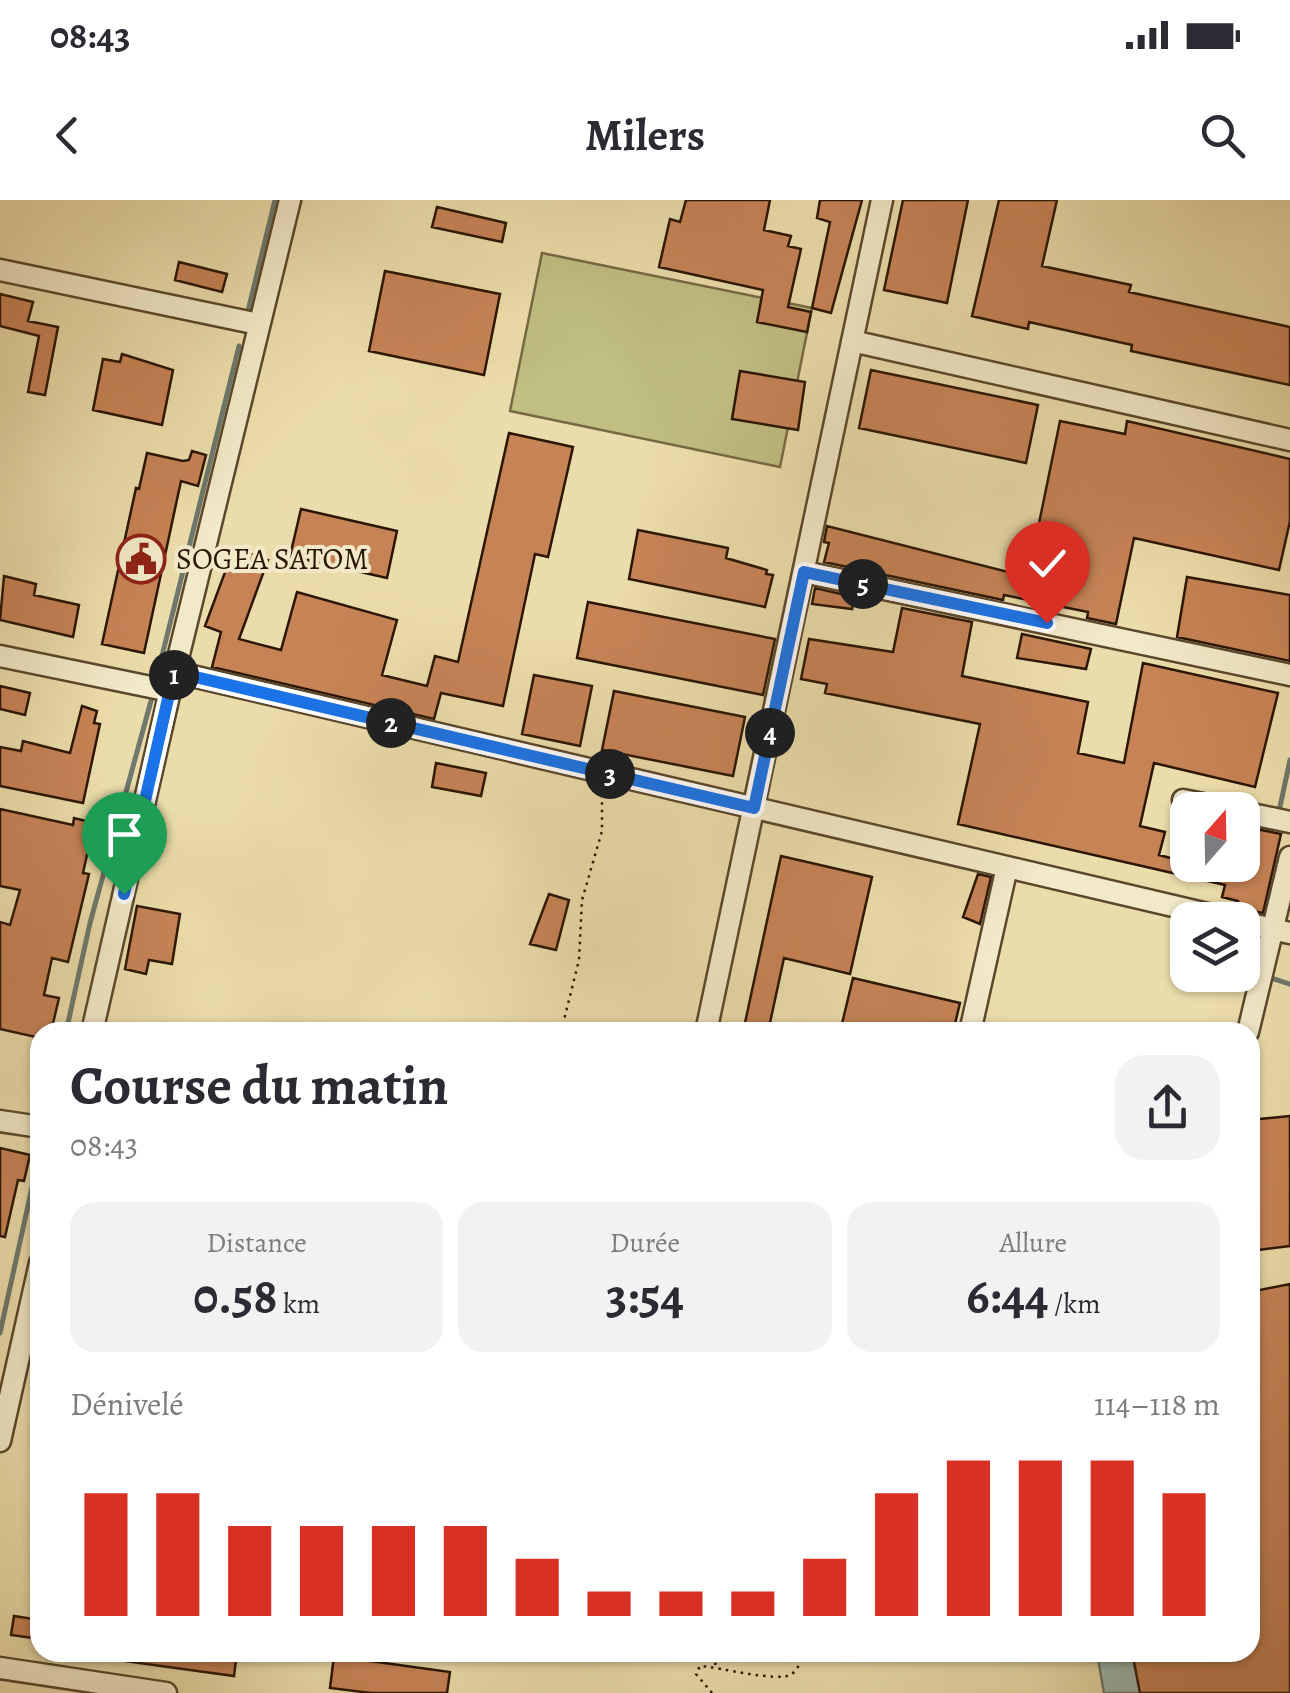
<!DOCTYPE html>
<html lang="fr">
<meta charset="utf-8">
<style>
:root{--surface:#fff;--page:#f2f2f3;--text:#2b2b33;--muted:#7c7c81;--accent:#d93025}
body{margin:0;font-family:Alegreya,serif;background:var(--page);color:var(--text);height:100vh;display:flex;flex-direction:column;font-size:38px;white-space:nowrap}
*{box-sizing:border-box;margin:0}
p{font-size:32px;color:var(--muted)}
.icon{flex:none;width:55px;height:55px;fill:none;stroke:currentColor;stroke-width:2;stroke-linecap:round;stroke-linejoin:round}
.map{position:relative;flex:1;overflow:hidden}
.details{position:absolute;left:30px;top:822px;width:1230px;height:640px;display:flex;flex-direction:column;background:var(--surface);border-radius:30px;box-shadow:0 2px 8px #0004}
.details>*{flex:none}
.needle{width:65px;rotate:20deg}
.tools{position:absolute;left:1170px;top:592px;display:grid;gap:20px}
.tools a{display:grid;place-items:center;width:90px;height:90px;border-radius:20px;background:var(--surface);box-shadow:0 2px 8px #0004;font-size:50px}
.pin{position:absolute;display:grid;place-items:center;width:85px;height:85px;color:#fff;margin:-102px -42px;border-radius:50% 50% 50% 0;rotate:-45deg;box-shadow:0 0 10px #0007}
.pin .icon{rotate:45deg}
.km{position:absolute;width:50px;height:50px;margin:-25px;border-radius:50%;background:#222;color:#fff;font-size:28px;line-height:50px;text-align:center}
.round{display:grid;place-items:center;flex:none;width:105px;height:105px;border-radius:30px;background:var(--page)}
.overview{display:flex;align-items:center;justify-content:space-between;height:170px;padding:0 40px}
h1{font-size:55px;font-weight:700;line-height:75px}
.metrics{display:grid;grid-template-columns:repeat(3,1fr);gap:15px;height:170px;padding:10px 40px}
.metrics div{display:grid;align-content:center;border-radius:25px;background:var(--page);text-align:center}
.metrics b{font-size:50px;font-weight:700}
.metrics small{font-size:28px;font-weight:400}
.metrics p{font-size:28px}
.chart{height:280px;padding:20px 40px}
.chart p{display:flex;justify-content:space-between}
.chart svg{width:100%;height:180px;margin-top:10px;stroke:var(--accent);stroke-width:6}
.status{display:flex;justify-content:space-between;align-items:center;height:70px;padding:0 50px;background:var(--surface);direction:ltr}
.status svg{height:28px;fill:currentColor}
header{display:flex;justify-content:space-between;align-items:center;height:130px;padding:0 40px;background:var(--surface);font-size:45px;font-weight:700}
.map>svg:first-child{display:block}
</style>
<div class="status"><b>08:43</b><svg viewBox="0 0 49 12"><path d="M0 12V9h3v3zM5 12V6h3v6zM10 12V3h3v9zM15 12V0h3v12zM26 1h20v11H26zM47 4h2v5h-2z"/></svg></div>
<header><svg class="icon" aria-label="back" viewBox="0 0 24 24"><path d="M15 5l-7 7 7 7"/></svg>Milers<svg class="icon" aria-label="search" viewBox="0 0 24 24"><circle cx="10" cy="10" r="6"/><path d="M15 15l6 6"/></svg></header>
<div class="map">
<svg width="1290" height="1493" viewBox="0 0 1290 1493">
<rect width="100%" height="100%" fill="#ebddab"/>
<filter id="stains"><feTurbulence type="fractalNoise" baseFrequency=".002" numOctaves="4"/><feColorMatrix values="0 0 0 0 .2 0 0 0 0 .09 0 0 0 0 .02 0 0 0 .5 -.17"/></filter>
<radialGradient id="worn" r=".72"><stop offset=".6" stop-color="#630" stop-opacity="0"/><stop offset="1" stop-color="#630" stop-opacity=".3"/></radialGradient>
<path fill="#c0be83" stroke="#756a42" stroke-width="2.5" d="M542,53L812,108L780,267L510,211Z"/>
<path fill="#9bbab2" stroke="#6e786c" stroke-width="2.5" d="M1097,1453H1171L1178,1493H1104Z"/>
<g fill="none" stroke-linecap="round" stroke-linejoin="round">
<path stroke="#6e786c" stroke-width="5" d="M248,111L275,0
M157,476L239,146
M1278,616L1290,560
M1253,729L1244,768L1257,773
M1268,777L1290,784
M66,832L90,723L151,501
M0,1133L40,951"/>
</g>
<path fill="#c68356" stroke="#2a1602" stroke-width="2.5" d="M686,0H770L764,30L791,36L788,46L801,49L788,107L811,112L807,132L757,122L763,90L659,67L670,19L680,22Z
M820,0H862L831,113L812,108L830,22L817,18Z
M903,0H968L947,103L884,90Z
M999,0H1057L1042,66L1131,85L1129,92L1290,127V185L1131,151L1132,145L1029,122L1028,129L972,116Z
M437,7L506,23L502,42L432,27Z
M179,62L227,74L222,92L175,80Z
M385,71L500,94L484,175L369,151Z
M0,94L33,102L28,121L58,127L45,195L28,192L39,136L0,126Z
M122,154L173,170L162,225L93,210L103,159L120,162Z
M871,170L1038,205L1026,263L859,228Z
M740,171L805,182L798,230L732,219Z
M1060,221L1125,234L1127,221L1290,259V321L1279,370L1134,338L1116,424L1087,418L1088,412L1004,395L1003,400L824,362L829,343L824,342L827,326L1028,377Z
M509,233L573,247L548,357L535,354L503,506L441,493L434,519L212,467L221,432L205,426L234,348L268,360L239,439L281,450L297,392L397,420L382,475L427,486L435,456L458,462Z
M192,251L206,255L198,286L181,281L144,453L102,444L136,288L139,289L147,253L183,261L189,260Z
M301,309L397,331L387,378L290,356Z
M638,330L728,348L726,358L767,370L766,374L773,375L765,407L629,379Z
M4,376L36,384L34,395L79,405L73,437L0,420Z
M1187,377L1290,395V461L1177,437Z
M815,388L854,397L852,409L812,404Z
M588,402L775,439L763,495L577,458Z
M902,408L972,422L962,476L1088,502L1078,553L1124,563L1143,463L1278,493L1255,587L1154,563L1140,626L1165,632L1159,655L1241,676L1247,627L1281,634L1263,713L1240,709L1238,701L1222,697L1225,685L958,624L980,524L825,493L827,484L801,479L809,439L893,452Z
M1022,434L1091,449L1086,469L1017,458Z
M534,475L592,486L580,546L522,534Z
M0,486L30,493L25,515L0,509Z
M614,491L745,517L733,576L602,550Z
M82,506L97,511L94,523L100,524L83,603L0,586V547L21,551L23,541L70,553Z
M436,563L486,573L481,596L432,587Z
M0,609L73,625L74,618L94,623L83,673L89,674L68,762L52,758L44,795L59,798L51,832H40V838L0,829V722L10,725L20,690L0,686Z
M781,656L872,677L850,774L784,758L768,832H743Z
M978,674L991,677L980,724L963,717Z
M549,694L569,700L556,750L530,744Z
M137,706L180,714L172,764L149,760L146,774L125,769Z
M853,778L960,803L953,832H840Z
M1290,916V1046L1250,1051V920Z
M0,948L30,955L24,981L18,980L5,1037L0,1036Z
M1290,1084V1493H1140L1132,1452H1250V1092Z
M14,1416L40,1420V1439L11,1435Z
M118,1452H237L234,1476L117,1460Z
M334,1456L450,1472L447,1493H371L330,1488Z"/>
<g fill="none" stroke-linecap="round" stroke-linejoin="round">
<g stroke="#5a482c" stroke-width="25">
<path id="minor" d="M0,70L258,124
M852,141L1290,240
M804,372L1290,475
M0,456L170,491
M175,472L1233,720
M1183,600L1233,610
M1242,612L1290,622
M1242,722L1290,733
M92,832L170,491L290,0
M706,832L882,0
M970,832L1007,667
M1248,832L1290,657
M0,921L40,927
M0,1241L40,1063
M0,1468L166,1493"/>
</g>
<path stroke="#2a1602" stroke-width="2.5" stroke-dasharray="2.5 5" stroke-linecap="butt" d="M561,832L579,760L582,700L602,631V590
M715,1465L719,1452
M712,1493L696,1474L700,1466C719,1467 778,1483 792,1474C798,1469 802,1460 805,1452"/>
<use href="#minor" stroke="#f2e9c8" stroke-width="20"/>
</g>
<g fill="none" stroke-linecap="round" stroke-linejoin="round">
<g stroke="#fff" stroke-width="20">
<path id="route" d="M124,694L174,472L754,608L804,372L1047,423"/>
</g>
<use href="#route" stroke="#1a73e8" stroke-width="12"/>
</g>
<defs>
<g id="civic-ring" transform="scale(2.5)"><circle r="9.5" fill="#f2e9c8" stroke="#8f2418" stroke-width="1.5"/><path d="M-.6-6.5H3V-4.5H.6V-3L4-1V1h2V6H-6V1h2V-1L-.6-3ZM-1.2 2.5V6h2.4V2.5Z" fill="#8f2418"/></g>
</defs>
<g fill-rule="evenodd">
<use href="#civic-ring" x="141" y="359"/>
</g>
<g text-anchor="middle" stroke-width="8" stroke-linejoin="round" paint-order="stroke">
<g font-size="30" fill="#2a1602" stroke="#f2e9c8" text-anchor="start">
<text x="176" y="369">SOGEA SATOM</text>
</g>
</g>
<rect width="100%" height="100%" filter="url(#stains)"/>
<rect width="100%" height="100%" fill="url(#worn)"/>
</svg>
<div class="tools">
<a><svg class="needle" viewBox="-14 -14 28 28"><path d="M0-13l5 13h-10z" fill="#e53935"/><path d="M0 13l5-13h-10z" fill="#7c7c81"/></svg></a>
<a><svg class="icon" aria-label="layers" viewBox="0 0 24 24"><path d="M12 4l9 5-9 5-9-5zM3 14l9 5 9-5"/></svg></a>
</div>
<div class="pin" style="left:124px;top:694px;background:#1e9e55"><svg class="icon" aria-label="arrive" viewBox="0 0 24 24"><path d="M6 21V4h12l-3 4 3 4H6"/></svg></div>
<div class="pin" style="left:1047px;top:423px;background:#d93025"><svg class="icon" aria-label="check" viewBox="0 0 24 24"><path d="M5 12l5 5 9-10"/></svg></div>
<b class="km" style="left:174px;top:475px">1</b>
<b class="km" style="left:391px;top:523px">2</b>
<b class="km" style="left:610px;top:574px">3</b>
<b class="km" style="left:770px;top:533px">4</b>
<b class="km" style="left:863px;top:384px">5</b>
<section class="details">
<div class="overview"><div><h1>Course du matin</h1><p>08:43</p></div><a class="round"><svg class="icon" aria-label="share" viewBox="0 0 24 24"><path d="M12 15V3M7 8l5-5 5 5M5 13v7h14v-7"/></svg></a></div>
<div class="metrics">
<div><p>Distance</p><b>0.58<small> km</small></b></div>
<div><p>Durée</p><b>3:54</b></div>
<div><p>Allure</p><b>6:44<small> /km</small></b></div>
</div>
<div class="chart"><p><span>Dénivelé</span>114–118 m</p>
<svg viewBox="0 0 160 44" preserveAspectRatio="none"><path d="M5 44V14M15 44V14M25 44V22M35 44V22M45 44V22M55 44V22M65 44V30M75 44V38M85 44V38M95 44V38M105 44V30M115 44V14M125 44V6M135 44V6M145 44V6M155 44V14"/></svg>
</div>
</section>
</div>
